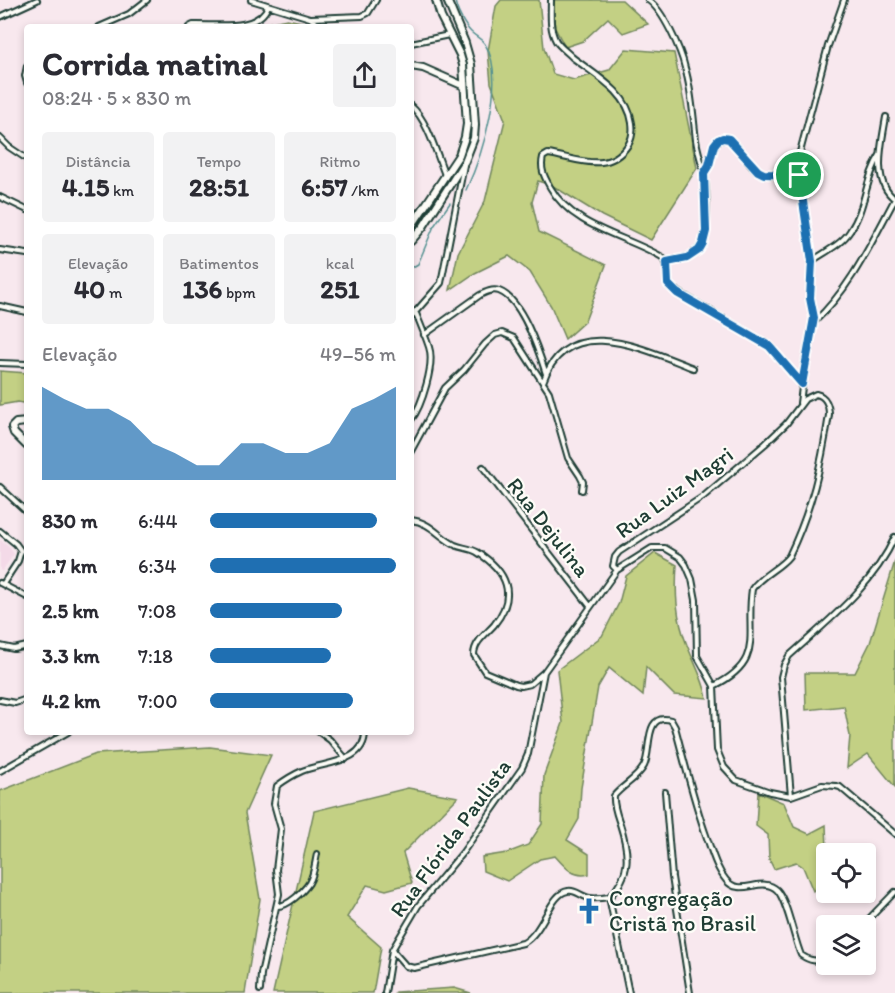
<!DOCTYPE html>
<html lang="pt">
<meta charset="utf-8">
<style>
:root{--surface:#fff;--page:#f2f2f3;--text:#2b2b33;--muted:#7c7c81;--accent:#1f6fb2}
body{margin:0;font-family:Itim,sans-serif;background:var(--page);color:var(--text);height:100vh;display:flex;flex-direction:column;font-size:22px;white-space:nowrap}
*{box-sizing:border-box;margin:0}
p{font-size:20px;color:var(--muted)}
.icon{flex:none;width:33px;height:33px;fill:none;stroke:currentColor;stroke-width:2;stroke-linecap:round;stroke-linejoin:round}
.map{position:relative;flex:1;overflow:hidden}
.panel{position:absolute;left:24px;top:24px;width:390px;height:711px;display:flex;flex-direction:column;background:var(--surface);border-radius:6px;box-shadow:0 3px 9px #0003}
.panel>*{flex:none}
.fabs{position:absolute;left:816px;top:843px;display:grid;gap:12px}
.fabs a{display:grid;place-items:center;width:60px;height:60px;border-radius:6px;background:var(--surface);box-shadow:0 3px 9px #0003;font-size:30px}
.pin{position:absolute;display:grid;place-items:center;width:51px;height:51px;color:#fff;margin:-26px;border:3px solid #fff;border-radius:50%;box-shadow:0 2px 6px #0007}
.round{display:grid;place-items:center;flex:none;width:63px;height:63px;border-radius:6px;background:var(--page)}
.headline{display:flex;align-items:center;justify-content:space-between;height:102px;padding:0 18px}
h1{font-size:33px;font-weight:700;line-height:45px}
.metrics{display:grid;grid-template-columns:repeat(3,1fr);gap:9px;height:102px;padding:6px 18px}
.metrics div{display:grid;align-content:center;border-radius:6px;background:var(--page);text-align:center}
.metrics b{font-size:26px;font-weight:700}
.metrics small{font-size:16px;font-weight:400}
.metrics p{font-size:16px}
.chart{height:168px;padding:12px 18px}
.chart p{display:flex;justify-content:space-between}
.chart svg{width:100%;height:108px;margin-top:6px;fill:var(--accent);opacity:.7}
ul{padding:0 18px;list-style:none;font-size:20px}
li{display:grid;grid-template-columns:96px 72px 1fr;align-items:center;height:45px}
li i{height:15px;border-radius:8px;background:var(--accent)}
.map>svg:first-child{display:block}
</style>
<div class="map">
<svg width="895" height="993" viewBox="0 0 895 993">
<rect width="100%" height="100%" fill="#f8e8ee"/>
<filter id="ink" filterUnits="userSpaceOnUse"><feTurbulence type="fractalNoise" baseFrequency=".0167" numOctaves="2"/><feDisplacementMap in="SourceGraphic" scale="12" xChannelSelector="R" yChannelSelector="G"/><feConvolveMatrix kernelMatrix="1 2 1 2 8 2 1 2 1" color-interpolation-filters="sRGB"/></filter>
<g filter="url(#ink)">
<path fill="#f4dae8" d="M0,540L10,548L14,554L2,571L0,570Z"/>
<path fill="#c3d084" stroke="#71865c" stroke-width="1.5" d="M501,0H539L544,48L553,74L574,80L609,70L626,49L674,53L697,168L651,240L602,216L553,186L538,181L532,202L539,232L606,265L585,321L565,339L551,306L530,272L509,256L475,273L450,290L458,253L485,201L505,120L491,83L488,51L496,6Z
M552,0H622L648,24L623,33L608,18L583,41L565,47L555,28Z
M287,19L306,23L314,27H248Z
M0,371L27,373V404L18,402L0,405Z
M655,553L677,565C675,593 676,618 687,645C694,663 703,678 707,698L674,695L646,667L643,696L609,668L598,687L581,788L579,819L567,840L589,854V874C574,879 564,866 555,856L540,859L507,881L483,871L482,857L507,853L528,845L542,824L544,775L563,723L557,670L602,636L619,603L626,576Z
M895,561V787L868,754L847,768L850,736L844,706L806,710L805,673H855L870,643Z
M210,747L271,755L245,813L260,899L245,993H0V791L96,754Z
M408,788L458,797L403,853L412,883L386,890L367,885L347,917L381,947L373,993H273L314,811Z
M758,792L784,803L794,827L809,834L826,825L827,850L834,853L826,854V878L813,891L803,867L796,862L774,869L769,859L768,835L756,826Z
M454,988L471,993H395L396,992Z"/>
<g fill="none" stroke-linecap="round" stroke-linejoin="round">
<path stroke="#549191" stroke-width="1.5" d="M455,0C456,10 464,25 471,32C476,37 481,38 485,44C507,79 482,156 466,190
M411,268L418,264L434,226L450,203"/>
<g stroke="#1f3d34" stroke-width="8">
<path id="street" d="M251,0L310,18L322,27
M551,0C551,13 549,29 556,41C560,47 567,52 572,57C595,75 628,92 632,123C633,130 632,139 628,145C608,175 576,158 548,154L543,157C540,169 544,176 550,187C573,228 625,235 662,257C671,265 665,277 670,287L769,346L802,384
M648,0C663,10 681,50 685,68C692,91 693,116 696,140C698,154 704,167 705,181C707,193 708,234 702,244C695,257 680,259 667,262
M0,17L37,0
M311,18L362,16L368,13L376,0
M99,27L129,14L147,0
M189,27L193,25C215,24 258,32 268,6
M411,43L449,35
M27,66L25,76L27,83
M411,106C427,119 437,155 445,175
M886,117C882,142 871,182 895,199
M0,138L9,147L27,159
M704,173L716,142L726,138C742,145 747,169 765,174C775,176 788,175 799,175
M0,197L27,210
M0,250L27,254
M812,261C825,252 842,244 850,231C866,208 865,178 880,155
M0,306L27,312
M411,317L441,283L464,165
M814,322C851,288 871,243 895,199
M424,335L480,295C486,292 492,289 499,291C522,299 539,352 546,374
M0,363L27,364
M543,382C567,311 644,349 693,368
M800,403L805,363L814,318L810,298L812,261L799,175L800,152L828,46L844,0
M411,420C422,406 435,364 429,347C425,335 420,323 415,311
M411,451L445,388L464,370L485,344L495,335L502,333L514,338L549,392L568,458L580,476L583,482L582,490
M483,467L590,606
M0,487L27,512
M411,520C430,522 439,537 455,545C462,548 470,548 477,552C507,571 518,595 494,625C486,634 474,642 474,655L485,672L516,685L521,686L530,684L544,672L617,570L652,548H665L680,557L686,565L692,579L696,600L697,656L714,686L717,750L724,767L736,780L770,792L791,796L822,785L836,786L840,787L895,834
M0,531L16,544L21,551L18,561L3,584
M617,570L613,566L615,557L619,552L704,496L765,444L786,424L805,399L816,394C826,396 829,406 829,415C821,467 812,508 789,556C779,569 761,575 752,589C745,635 766,660 714,686
M0,583L27,597
M0,646L14,649L27,646
M544,672L528,754L522,768L463,852L418,906L392,950L406,966L414,968L523,943C544,932 550,893 568,891C575,889 582,897 590,898C596,899 603,898 609,897C632,875 629,852 620,824C617,815 613,805 614,796C623,785 637,779 644,766C652,751 643,712 671,720L675,727C685,764 694,802 707,838C712,852 716,868 726,880C740,898 762,875 777,890C787,900 794,939 801,955C810,961 816,962 826,958
M0,700L15,703L27,699
M319,732L330,740L346,759
M0,771L68,732
M665,792L672,877L690,993
M791,796L781,677L784,665L789,656C829,620 872,587 895,537
M609,897L629,993
M278,906C288,906 303,892 309,883C314,875 315,863 317,854
M862,926L895,892
M260,990L261,974L279,894L276,870L281,829L274,804L277,786C285,780 293,775 302,771C324,762 365,764 365,732
M385,993L392,950"/>
</g>
<g stroke="#1f3d34" stroke-width="10">
<path id="secondary" d="M411,66L423,68L464,86
M411,227L459,155L465,137L467,124L463,65L460,55L441,17L436,0
M411,241L423,227L465,161L474,138L475,125L471,64L465,43L447,0
M27,422L16,423L12,427L14,433L27,446"/>
</g>
<use href="#street" stroke="#fdfcf7" stroke-width="4"/>
<use href="#secondary" stroke="#fdfcf7" stroke-width="6"/>
</g>
</g>
<g fill="none" stroke-linecap="round" stroke-linejoin="round" filter="url(#ink)">
<g stroke="#fff" stroke-width="12">
<path id="route" d="M723,138L729,139L758,171L764,174L799,175L812,261L810,298L814,318L802,384L769,346L677,293L668,284L667,262L687,258L699,250L703,243L706,231L704,173L709,165L714,145L718,140Z"/>
</g>
<use href="#route" stroke="#1f6fb2" stroke-width="8"/>
</g>
<defs>
<g id="church-bare" transform="scale(2.07)"><path d="M-1.2-6h2.4v3.5h3.3v2.4h-3.3V6h-2.4V-.1h-3.3v-2.4h3.3Z" fill="#1f6fb2" stroke="#fdfcf7" stroke-width="2.5" paint-order="stroke"/></g>
</defs>
<g fill-rule="evenodd">
<use href="#church-bare" x="589" y="911"/>
</g>
<g text-anchor="middle" stroke-width="4.5" stroke-linejoin="round" paint-order="stroke">
<g font-size="22" fill="#1f3d34" stroke="#fdfcf7">
<text transform="translate(674 492) rotate(-36)" y="8">Rua Luiz Magri</text>
<text transform="translate(549 527) rotate(52)" y="8">Rua Dejulina</text>
<text transform="translate(450 838) rotate(-54)" y="8">Rua Flórida Paulista</text>
</g>
<g font-size="22" fill="#1f3d34" stroke="#fdfcf7" text-anchor="start">
<text x="609" y="906">Congregação<tspan x="609" dy="25">Cristã no Brasil</tspan></text>
</g>
</g>
</svg>
<div class="fabs">
<a><svg class="icon" aria-label="locate" viewBox="0 0 24 24"><circle cx="12" cy="12" r="6"/><path d="M12 2v4M12 18v4M2 12h4M18 12h4"/></svg></a>
<a><svg class="icon" aria-label="layers" viewBox="0 0 24 24"><path d="M12 4l9 5-9 5-9-5zM3 14l9 5 9-5"/></svg></a>
</div>
<div class="pin" style="left:799px;top:175px;background:#1e9e55"><svg class="icon" aria-label="arrive" viewBox="0 0 24 24"><path d="M6 21V4h12l-3 4 3 4H6"/></svg></div>
<section class="panel">
<div class="headline"><div><h1>Corrida matinal</h1><p>08:24 · 5 × 830 m</p></div><a class="round"><svg class="icon" aria-label="share" viewBox="0 0 24 24"><path d="M12 15V3M7 8l5-5 5 5M5 13v7h14v-7"/></svg></a></div>
<div class="metrics">
<div><p>Distância</p><b>4.15<small> km</small></b></div>
<div><p>Tempo</p><b>28:51</b></div>
<div><p>Ritmo</p><b>6:57<small> /km</small></b></div>
</div>
<div class="metrics">
<div><p>Elevação</p><b>40<small> m</small></b></div>
<div><p>Batimentos</p><b>136<small> bpm</small></b></div>
<div><p>kcal</p><b>251</b></div>
</div>
<div class="chart"><p><span>Elevação</span>49–56 m</p>
<svg viewBox="0 0 160 44" preserveAspectRatio="none"><path d="M0 44V6L10 11L20 15L30 15L40 20L50 29L60 33L70 38L80 38L90 29L100 29L110 33L120 33L130 29L140 15L150 11L160 6V44z"/></svg>
</div>
<ul>
<li><b>830 m</b>6:44<i style="width:90%"></i></li>
<li><b>1.7 km</b>6:34<i style="width:100%"></i></li>
<li><b>2.5 km</b>7:08<i style="width:71%"></i></li>
<li><b>3.3 km</b>7:18<i style="width:65%"></i></li>
<li><b>4.2 km</b>7:00<i style="width:77%"></i></li>
</ul>
</section>
</div>
